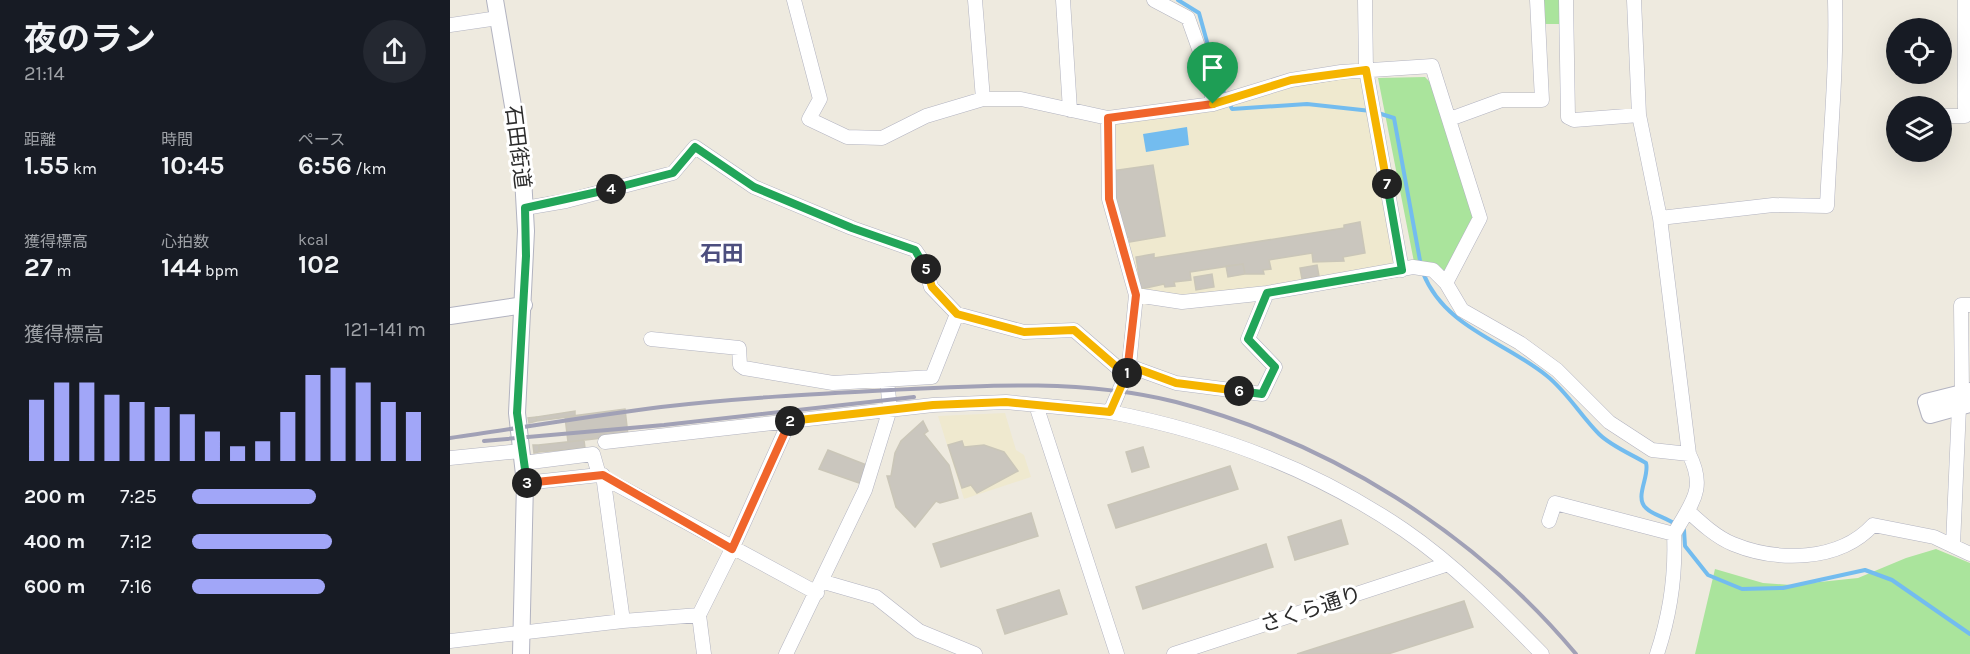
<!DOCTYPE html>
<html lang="ja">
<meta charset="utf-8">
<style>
:root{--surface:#171b24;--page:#242831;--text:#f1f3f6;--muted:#9ea1a6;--accent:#a1a6f8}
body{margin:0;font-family:Karla,"Noto Sans JP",sans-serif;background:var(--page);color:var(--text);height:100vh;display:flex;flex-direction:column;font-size:22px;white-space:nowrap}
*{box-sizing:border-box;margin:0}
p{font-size:20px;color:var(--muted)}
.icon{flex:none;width:33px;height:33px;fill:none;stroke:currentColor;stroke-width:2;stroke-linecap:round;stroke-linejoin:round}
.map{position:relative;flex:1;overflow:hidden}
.sheet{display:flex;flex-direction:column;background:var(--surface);width:450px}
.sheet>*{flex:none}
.buttons{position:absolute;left:1436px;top:18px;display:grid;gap:12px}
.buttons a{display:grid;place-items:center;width:66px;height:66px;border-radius:50%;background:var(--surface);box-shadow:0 6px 24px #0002;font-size:30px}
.pin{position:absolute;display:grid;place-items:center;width:51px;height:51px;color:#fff;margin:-62px -26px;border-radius:50% 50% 50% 0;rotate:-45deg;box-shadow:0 0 6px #0007}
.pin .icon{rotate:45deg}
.km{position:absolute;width:30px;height:30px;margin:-15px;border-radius:50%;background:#222;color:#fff;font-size:16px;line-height:30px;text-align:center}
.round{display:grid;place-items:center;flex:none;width:63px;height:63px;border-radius:32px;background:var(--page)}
.overview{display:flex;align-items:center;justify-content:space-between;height:102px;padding:0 24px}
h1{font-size:33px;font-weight:700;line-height:45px}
.figures{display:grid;grid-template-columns:repeat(3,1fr);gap:9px;height:102px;padding:6px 24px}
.figures div{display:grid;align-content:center}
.figures b{font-size:26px;font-weight:700}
.figures small{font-size:16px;font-weight:400}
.figures p{font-size:16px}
.chart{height:168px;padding:12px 24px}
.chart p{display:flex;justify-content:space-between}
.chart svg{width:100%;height:108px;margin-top:6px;stroke:var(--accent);stroke-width:6}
ul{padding:0 24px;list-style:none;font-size:20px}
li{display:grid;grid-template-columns:96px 72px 1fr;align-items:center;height:45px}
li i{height:15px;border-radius:8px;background:var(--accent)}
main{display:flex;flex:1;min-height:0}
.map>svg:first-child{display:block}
</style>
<main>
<section class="sheet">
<div class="overview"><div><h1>夜のラン</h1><p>21:14</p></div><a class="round"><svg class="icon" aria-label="share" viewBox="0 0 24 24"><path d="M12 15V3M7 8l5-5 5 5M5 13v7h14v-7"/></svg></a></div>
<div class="figures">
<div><p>距離</p><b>1.55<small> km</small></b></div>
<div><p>時間</p><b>10:45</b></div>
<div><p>ペース</p><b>6:56<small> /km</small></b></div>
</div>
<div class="figures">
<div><p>獲得標高</p><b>27<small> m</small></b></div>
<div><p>心拍数</p><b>144<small> bpm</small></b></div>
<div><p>kcal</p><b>102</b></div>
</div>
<div class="chart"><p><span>獲得標高</span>121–141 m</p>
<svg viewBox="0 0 160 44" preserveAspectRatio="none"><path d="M5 44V19M15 44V12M25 44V12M35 44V17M45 44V20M55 44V22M65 44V25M75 44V32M85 44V38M95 44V36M105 44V24M115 44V9M125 44V6M135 44V12M145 44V20M155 44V24"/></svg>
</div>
<ul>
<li><b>200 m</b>7:25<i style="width:53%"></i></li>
<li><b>400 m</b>7:12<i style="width:60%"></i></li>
<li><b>600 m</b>7:16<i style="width:57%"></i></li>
</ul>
</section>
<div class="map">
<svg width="1520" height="654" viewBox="0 0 1520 654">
<rect width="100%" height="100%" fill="#eeeadf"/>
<path fill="#efe9cf" d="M916,70L926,120L942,168L952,270L732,302L686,295L659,199L658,118L783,98Z
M555,413L566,450L574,455L581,477L514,499L488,416Z"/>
<path fill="#aae49c" d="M1092,0H1111L1112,24H1092Z
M975,77L980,82L1024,220L995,277L985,263L964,262L928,78Z
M1486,549L1520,563V654H1245L1265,569L1313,583L1341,585L1408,578L1456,558Z"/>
<path fill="#73bcef" d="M737,127L739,145L696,152L693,134Z"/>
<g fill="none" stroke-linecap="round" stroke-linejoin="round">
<path stroke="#73bcef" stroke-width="4" d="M728,0L749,13L767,78L782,109L857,104L921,111
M928,113L944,118L971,266
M973,273C995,328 1054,341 1097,376C1117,392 1131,416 1149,434C1161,446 1181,454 1196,463C1200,476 1184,497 1196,508C1203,515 1217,518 1225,524
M1231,528L1234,530L1235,546L1258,575L1292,589L1333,588L1415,570L1442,580L1520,634"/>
</g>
<path fill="#cac6be" stroke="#cac6b8" stroke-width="1.5" d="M703,165L715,236L679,242V237L673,238L662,171Z
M910,222L915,253L893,257L894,261L863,262L862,253L819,260L821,269L813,270L814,274H795L793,264L740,272L741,280L724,282L725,286L715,287L714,284L691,289L686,257L704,254V258L894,228V225Z
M793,264L795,274L778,277L776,266Z
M867,265L869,276L852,279L850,268Z
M762,274L764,287L746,290L744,277Z
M175,409L178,435L118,442L115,417Z
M125,411V416L87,421L86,417Z
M86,417L87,421L79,423L78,418Z
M473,421L478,431L474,434L499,465L508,498L490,503L486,501L465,527L446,507L437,476H441L445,453L451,441Z
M134,440L135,448L89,452V445Z
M512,441L514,447L534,445L554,452L568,471L527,493L521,485L512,488L498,445Z
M83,445H89V452L84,453Z
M693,447L699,467L682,472L676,452Z
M378,450L419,466L412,484L369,469Z
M780,466L788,489L666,528L658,505Z
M581,513L588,536L491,567L483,544Z
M891,520L898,544L845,560L838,537Z
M816,544L823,567L693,609L686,587Z
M609,590L617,614L555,634L547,610Z
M1014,601L1023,627L938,654H847Z"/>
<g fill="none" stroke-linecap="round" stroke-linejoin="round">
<g stroke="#b2b3c0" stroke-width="15">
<path id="minor" d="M344,0L370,99L359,119L397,137L432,138L476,116L533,99H571L658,118
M525,0L533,99
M613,0L620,110
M704,0L738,18L759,77L763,104
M915,0L916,70L952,270
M1116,0L1118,117L1124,120L1189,115
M1184,0L1189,115L1210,218L1239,454
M0,25L48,18
M1491,116H1515V0
M1000,119L1052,100H1092L1087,0
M75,208L116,201L223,173L245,147L304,187L402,228L465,250L474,263L481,287L507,314L574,332L624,330L676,375
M1210,218L1323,205L1377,206C1380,137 1387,69 1385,0
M817,293L798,339L825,367L812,394L726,383L679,366L686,295L732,302L817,293L963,267L983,270L996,283
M686,295L659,199L658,118L763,104L841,80L891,72L982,66L1030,218L996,283L1012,310L1070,343L1107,370L1159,422L1202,450L1239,454C1257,490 1241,503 1224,534
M201,339L289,348L290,365L294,368L383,383L482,377L507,314
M679,368L660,412C765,432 866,470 954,530C1005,565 1049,610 1092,654
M1512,393L1511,305H1520
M586,405L667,654
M155,442L483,405L556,402L660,412
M0,458L71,451
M73,463L143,454L149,475L75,483
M149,475L367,593
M153,475L173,621L249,615L254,654
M1238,511C1251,523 1266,537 1283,544C1327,562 1389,562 1423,525L1484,537L1520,554
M1099,521L1105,503L1224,534C1226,576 1220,615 1207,654
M1503,545L1509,407
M374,582L426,597L469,631L525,654
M249,615L282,549L340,420
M0,641L173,621
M336,654L415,490L440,409L437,380
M724,654L998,564"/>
</g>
<g stroke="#b2b3c0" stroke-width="18">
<path id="tertiary" d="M45,0L72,159L76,231L67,413L75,483L71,654
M0,316L74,305
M1520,391L1476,402L1480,415L1520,404"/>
</g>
<use href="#minor" stroke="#fff" stroke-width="14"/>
<use href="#tertiary" stroke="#fff" stroke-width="16"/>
<path stroke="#a1a1b6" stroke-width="4" d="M0,438C70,428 140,416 211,407C287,398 364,394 441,390C535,385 634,379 726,402C880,442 1024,532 1126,654
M34,441L214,425L464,397"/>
</g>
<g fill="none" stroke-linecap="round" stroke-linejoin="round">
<g stroke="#fff" stroke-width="12">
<path id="split-1" d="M677,373L686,295L659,199L658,118L763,104"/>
</g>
<g stroke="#fff" stroke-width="12">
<path id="split-2" d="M340,421L483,405L556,402L660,412L677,373"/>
</g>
<g stroke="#fff" stroke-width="12">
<path id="split-3" d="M77,483L153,475L282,549L340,421"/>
</g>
<g stroke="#fff" stroke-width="12">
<path id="split-4" d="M77,483L67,413L76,256L75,208L161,189"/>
</g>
<g stroke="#fff" stroke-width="12">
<path id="split-5" d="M161,189L223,173L245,147L304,187L402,228L465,250L476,269"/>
</g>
<g stroke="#fff" stroke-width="12">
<path id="split-6" d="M476,269L482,287L507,314L574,332L624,330L676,375L680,366L726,383L789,391"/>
</g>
<g stroke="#fff" stroke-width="12">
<path id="split-7" d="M789,391L812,394L825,367L798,339L817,293L952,270L937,184"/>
</g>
<g stroke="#fff" stroke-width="12">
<path id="split-8" d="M763,104L841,80L916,70L937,184"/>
</g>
<use href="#split-1" stroke="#f0652b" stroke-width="8"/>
<use href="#split-2" stroke="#f5b400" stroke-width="8"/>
<use href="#split-3" stroke="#f0652b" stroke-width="8"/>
<use href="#split-4" stroke="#22a559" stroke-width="8"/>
<use href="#split-5" stroke="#22a559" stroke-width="8"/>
<use href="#split-6" stroke="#f5b400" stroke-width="8"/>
<use href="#split-7" stroke="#22a559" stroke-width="8"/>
<use href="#split-8" stroke="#f5b400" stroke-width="8"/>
</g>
<g text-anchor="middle" stroke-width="6" stroke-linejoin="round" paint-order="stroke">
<g font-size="21" fill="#2c2c2c" stroke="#fff">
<text transform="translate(68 147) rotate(83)" y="7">石田街道</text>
<text transform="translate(861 609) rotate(-18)" y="7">さくら通り</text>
</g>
<g font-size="22" font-weight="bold" fill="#4c4e7e" stroke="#fff">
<text x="272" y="261">石田</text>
</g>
</g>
</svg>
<div class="buttons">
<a><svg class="icon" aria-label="locate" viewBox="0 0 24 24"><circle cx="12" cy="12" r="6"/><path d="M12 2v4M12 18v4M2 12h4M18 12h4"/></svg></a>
<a><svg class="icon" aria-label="layers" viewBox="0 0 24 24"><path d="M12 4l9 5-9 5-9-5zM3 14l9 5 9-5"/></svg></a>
</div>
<div class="pin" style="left:763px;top:104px;background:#1e9e55"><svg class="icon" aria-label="arrive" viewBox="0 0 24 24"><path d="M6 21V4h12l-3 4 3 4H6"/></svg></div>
<b class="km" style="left:677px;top:373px">1</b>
<b class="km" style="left:340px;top:421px">2</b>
<b class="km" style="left:77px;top:483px">3</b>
<b class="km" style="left:161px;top:189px">4</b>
<b class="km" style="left:476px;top:269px">5</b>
<b class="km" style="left:789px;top:391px">6</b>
<b class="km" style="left:937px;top:184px">7</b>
</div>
</main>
